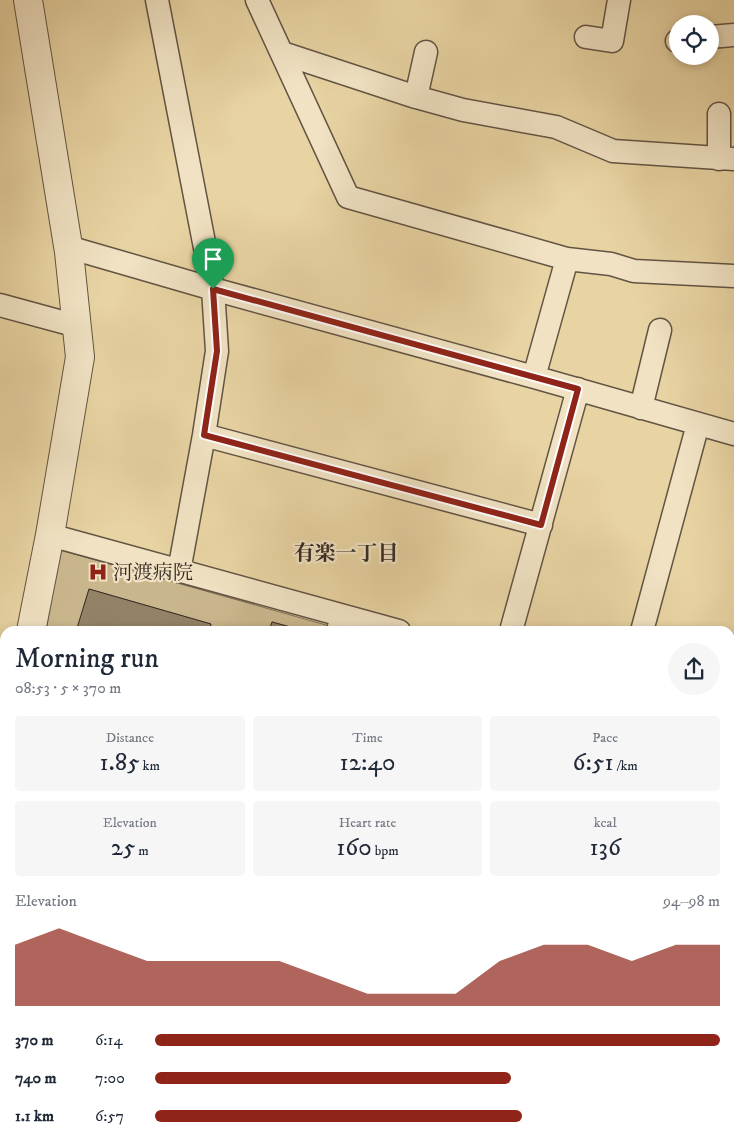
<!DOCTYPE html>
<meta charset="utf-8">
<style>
:root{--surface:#fff;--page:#f6f6f7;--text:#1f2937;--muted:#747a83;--accent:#8f2418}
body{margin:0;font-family:"IM FELL DW Pica","Noto Serif JP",serif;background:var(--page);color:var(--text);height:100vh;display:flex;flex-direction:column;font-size:19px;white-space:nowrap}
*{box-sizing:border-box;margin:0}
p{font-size:16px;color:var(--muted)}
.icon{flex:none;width:28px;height:28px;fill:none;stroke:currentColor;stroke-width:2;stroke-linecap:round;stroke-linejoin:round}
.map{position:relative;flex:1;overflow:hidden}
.panel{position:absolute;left:0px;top:626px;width:735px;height:519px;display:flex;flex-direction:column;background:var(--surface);border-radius:15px 15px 0 0;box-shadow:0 2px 8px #0003}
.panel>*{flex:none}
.controls{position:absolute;left:669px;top:15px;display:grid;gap:10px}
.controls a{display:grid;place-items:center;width:50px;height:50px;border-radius:50%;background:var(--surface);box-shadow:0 2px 8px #0003;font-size:25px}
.pin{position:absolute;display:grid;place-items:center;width:42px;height:42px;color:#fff;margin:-51px -21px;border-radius:50% 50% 50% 0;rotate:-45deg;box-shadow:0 0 5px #0007}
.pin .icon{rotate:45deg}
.round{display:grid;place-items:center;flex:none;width:52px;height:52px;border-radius:26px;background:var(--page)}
.overview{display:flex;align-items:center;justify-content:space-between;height:85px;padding:0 15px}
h1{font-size:28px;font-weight:600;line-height:38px}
.figures{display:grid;grid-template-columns:repeat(3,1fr);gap:8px;height:85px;padding:5px 15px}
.figures div{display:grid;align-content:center;border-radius:5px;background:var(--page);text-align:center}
.figures b{font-size:25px;font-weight:600}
.figures small{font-size:14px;font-weight:400}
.figures p{font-size:14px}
.chart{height:140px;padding:10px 15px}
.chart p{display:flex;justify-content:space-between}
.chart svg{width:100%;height:90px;margin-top:5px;fill:var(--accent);opacity:.7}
ul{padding:0 15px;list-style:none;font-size:16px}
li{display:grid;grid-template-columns:80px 60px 1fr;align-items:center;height:38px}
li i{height:12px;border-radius:6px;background:var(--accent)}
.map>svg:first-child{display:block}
</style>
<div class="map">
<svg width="734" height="1144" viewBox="0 0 734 1144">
<rect width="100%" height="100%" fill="#e8d3a2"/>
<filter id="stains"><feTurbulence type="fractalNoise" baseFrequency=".004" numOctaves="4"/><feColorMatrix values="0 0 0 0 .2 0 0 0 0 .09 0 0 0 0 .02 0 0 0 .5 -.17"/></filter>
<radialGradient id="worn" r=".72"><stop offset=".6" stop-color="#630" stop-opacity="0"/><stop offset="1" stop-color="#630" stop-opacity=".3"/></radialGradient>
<path fill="#cab68d" stroke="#807058" d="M60,550L326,625L324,631H305L272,622L269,631H209L211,624L89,589L78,628L90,631H46Z"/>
<path fill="#938266" stroke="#362a24" d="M89,589L211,624L209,631H90L77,628Z
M272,622L305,631H269Z
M0,1055L5,1056V1098L0,1097Z
M0,1105L5,1106V1136L0,1135Z
M19,1140H57L56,1144H19Z
M239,1140H272L271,1144H238Z
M279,1140H306L305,1144H278Z
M324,1140H339L338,1144H317V1142L323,1143Z
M515,1140H547L545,1144H514Z
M591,1140H621L620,1144H590Z
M672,1140H696L695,1144H671Z
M718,1140L730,1144H717Z"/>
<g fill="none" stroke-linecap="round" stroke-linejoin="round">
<g stroke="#625444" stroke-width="14">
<path id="service" d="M332,631L337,614"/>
</g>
<g stroke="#625444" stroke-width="25">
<path id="minor" d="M157,0L213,289L217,351L204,435L179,571
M257,0L348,197L567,259L611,264L634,271L734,276
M586,37L612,41L619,0
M710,37L734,35
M677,41H678
M282,53L416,97L463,110L556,127L613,151L734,159
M416,97L426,52
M719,114V159
M68,247L213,289L534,377L734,434
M0,305L77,326
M534,377L567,259
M641,408L660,330
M204,435L541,525
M50,535L399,631
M511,631L578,389
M642,631L698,424
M0,670L5,671
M730,724L734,726
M730,804L734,789
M436,1140L450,1144
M77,1144V1140
M216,1144V1140
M369,1144L371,1140
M634,1144L635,1140"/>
</g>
<g stroke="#625444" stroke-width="30">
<path id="tertiary" d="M28,0L69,252L80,357L50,535L31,631
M0,803L5,774
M0,880L5,882
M730,1083L734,1085"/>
</g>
<use href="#service" stroke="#f0e2c3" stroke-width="11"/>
<use href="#minor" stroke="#f0e2c3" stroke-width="22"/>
<use href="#tertiary" stroke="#f0e2c3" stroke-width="28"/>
</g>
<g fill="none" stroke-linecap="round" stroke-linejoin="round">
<g stroke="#fff" stroke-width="10">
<path id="route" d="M213,289L578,389L541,525L204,435L217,351Z"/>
</g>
<use href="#route" stroke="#8f2418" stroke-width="6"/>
</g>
<defs>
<g id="hospital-bare" transform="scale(1.5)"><path d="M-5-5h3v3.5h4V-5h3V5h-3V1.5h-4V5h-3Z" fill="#8f2418" stroke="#f0e2c3" stroke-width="2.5" paint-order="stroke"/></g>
</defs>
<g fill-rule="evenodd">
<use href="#hospital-bare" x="98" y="572"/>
</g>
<g text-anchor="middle" stroke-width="4.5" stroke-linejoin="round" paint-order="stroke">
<g font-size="20" fill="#362a24" stroke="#f0e2c3" text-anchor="start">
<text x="113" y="579">河渡病院</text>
</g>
<g font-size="21" font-weight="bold" fill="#362a24" stroke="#f0e2c3">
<text x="346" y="560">有楽一丁目</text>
</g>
</g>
<rect width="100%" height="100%" filter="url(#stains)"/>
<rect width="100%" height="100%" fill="url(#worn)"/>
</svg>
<div class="controls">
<a><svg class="icon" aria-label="locate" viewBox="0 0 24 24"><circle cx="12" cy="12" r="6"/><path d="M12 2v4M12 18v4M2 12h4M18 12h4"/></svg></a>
</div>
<div class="pin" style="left:213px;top:289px;background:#1e9e55"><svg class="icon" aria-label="arrive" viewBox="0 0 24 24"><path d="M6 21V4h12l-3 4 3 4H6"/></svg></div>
<section class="panel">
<div class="overview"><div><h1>Morning run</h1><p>08:53 · 5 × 370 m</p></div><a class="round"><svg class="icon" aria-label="share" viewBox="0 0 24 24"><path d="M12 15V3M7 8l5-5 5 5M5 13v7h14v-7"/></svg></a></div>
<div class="figures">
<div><p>Distance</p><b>1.85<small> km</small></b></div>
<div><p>Time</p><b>12:40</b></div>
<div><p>Pace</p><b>6:51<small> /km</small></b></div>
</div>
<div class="figures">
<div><p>Elevation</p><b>25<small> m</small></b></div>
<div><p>Heart rate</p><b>160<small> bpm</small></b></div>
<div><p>kcal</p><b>136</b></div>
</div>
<div class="chart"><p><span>Elevation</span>94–98 m</p>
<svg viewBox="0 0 160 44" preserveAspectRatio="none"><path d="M0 44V14L10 6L20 14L30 22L40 22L50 22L60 22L70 30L80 38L90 38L100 38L110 22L120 14L130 14L140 22L150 14L160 14V44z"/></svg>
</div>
<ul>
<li><b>370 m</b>6:14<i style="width:100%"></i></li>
<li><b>740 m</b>7:00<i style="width:63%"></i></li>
<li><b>1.1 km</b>6:57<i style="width:65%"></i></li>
</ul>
</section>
</div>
